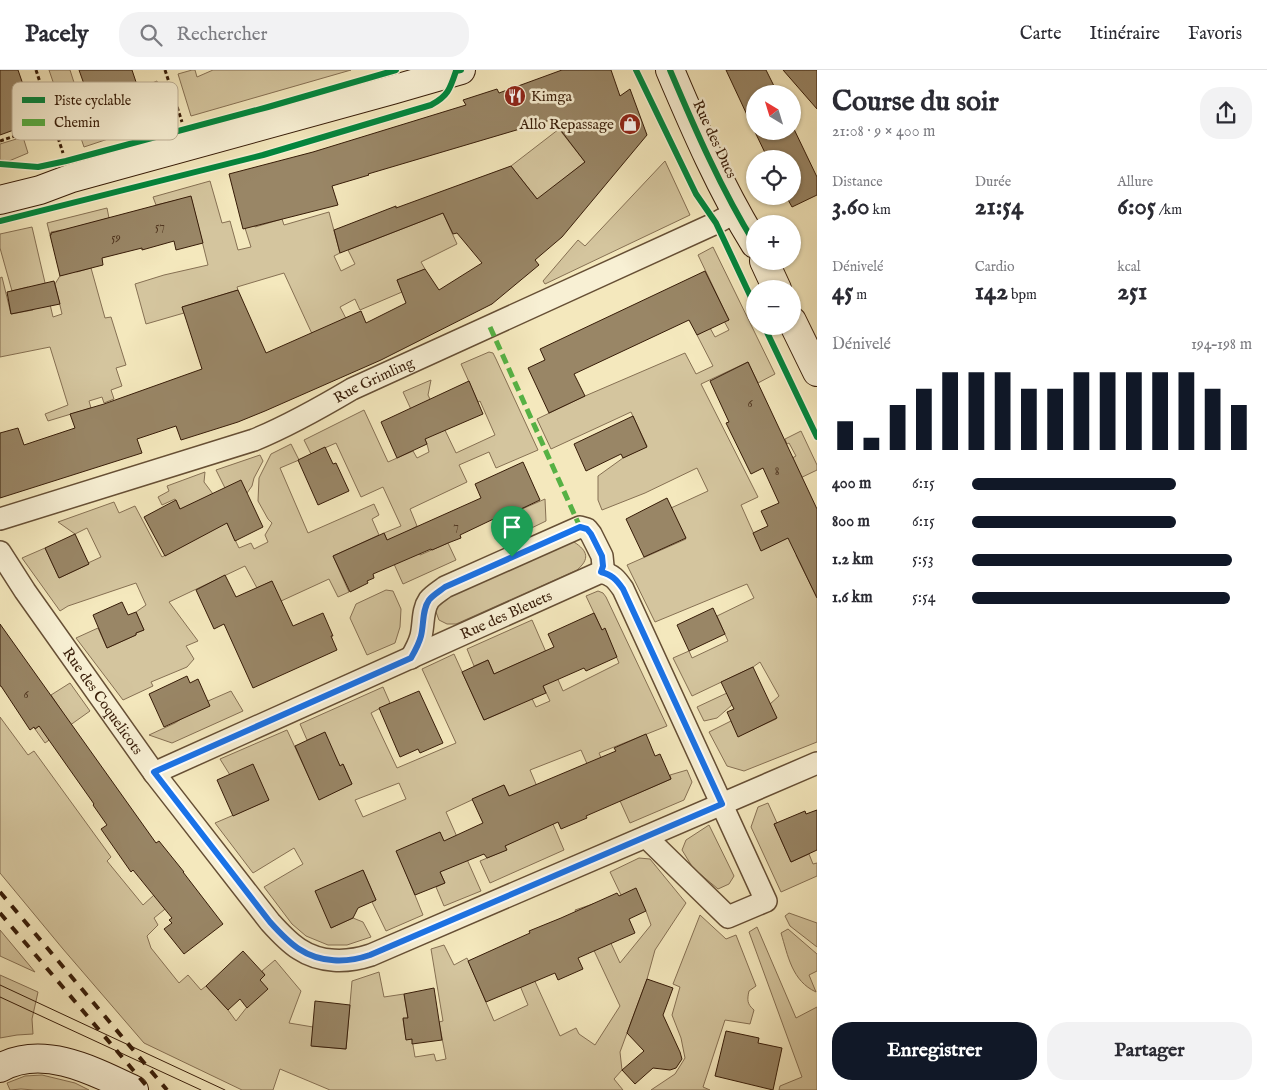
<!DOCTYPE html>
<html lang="fr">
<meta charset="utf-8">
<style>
:root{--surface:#fff;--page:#f2f2f3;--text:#2b2b33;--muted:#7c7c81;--line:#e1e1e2;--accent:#111827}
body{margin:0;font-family:"IM FELL English",serif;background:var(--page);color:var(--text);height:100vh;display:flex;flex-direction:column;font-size:19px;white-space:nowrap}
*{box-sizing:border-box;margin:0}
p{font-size:16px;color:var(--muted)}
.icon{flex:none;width:28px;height:28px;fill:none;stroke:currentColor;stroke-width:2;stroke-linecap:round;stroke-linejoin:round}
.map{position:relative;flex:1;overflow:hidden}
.drawer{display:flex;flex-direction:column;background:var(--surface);width:450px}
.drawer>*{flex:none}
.needle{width:32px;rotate:322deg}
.controls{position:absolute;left:746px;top:15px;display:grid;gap:10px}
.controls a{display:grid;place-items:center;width:55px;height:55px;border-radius:50%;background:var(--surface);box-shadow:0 1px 4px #0004;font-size:25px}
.pin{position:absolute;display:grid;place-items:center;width:42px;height:42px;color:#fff;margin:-51px -21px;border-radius:50% 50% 50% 0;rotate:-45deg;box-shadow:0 0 5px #0007}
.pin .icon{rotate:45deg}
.round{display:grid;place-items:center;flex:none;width:52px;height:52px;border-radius:20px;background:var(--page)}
.overview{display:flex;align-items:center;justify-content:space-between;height:85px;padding:0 15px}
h1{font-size:28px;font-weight:700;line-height:38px}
.metrics{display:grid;grid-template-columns:repeat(3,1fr);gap:8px;height:85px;padding:5px 15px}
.metrics div{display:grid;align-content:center}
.metrics b{font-size:25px;font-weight:700}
.metrics small{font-size:14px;font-weight:400}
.metrics p{font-size:14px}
.chart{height:140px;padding:10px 15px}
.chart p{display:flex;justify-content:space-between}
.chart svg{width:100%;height:90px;margin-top:5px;stroke:var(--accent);stroke-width:6}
.cta{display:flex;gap:10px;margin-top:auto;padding:10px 15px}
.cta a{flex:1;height:58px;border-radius:20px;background:var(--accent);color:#fff;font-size:20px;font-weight:700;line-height:58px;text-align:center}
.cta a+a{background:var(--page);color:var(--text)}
ul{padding:0 15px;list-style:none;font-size:16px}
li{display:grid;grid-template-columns:80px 60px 1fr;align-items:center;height:38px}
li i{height:12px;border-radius:6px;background:var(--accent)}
header{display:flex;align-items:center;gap:30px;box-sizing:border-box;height:70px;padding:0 25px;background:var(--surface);border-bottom:1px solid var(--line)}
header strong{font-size:24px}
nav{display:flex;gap:28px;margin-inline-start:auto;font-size:18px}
.search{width:350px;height:45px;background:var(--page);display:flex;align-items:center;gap:12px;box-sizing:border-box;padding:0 18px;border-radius:20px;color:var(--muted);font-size:19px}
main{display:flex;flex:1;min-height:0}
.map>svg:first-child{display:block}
</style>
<header>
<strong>Pacely</strong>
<div class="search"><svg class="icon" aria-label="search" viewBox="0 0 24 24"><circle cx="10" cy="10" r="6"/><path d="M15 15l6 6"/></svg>Rechercher</div>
<nav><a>Carte</a><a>Itinéraire</a><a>Favoris</a></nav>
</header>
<main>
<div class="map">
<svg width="817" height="1020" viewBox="0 0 817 1020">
<rect width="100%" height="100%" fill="#f4e8bd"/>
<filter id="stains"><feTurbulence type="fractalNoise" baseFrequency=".004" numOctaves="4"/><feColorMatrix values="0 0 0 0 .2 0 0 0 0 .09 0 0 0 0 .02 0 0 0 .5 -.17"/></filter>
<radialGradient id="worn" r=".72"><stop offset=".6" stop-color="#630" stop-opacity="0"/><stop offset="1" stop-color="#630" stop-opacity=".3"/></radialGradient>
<path fill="#d4c59e" stroke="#867053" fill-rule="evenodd" d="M49,0H70L78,25L87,23L91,34L123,23L124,28L147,22L145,16L157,11L168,49L84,77L72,42L64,44Z
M192,0H195L197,7L213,0H351L191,46L178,4Z
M559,59L585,92L538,130L511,96Z
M23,67L28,83L9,91L0,90V74Z
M665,91L690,145L545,214L543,211L578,170L585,176Z
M210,111L222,153L230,151L238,180L251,177L245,158L254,155L255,157L282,149L284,155L329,142L340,183L334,186L341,201L355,194L348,180L443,143L457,174L421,192L425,199L397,210L402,222L360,240L355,229L340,237L351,258L319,279L284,203L237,217L238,220L182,237L184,243L146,254L135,214L164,205L208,195L191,127L156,135L153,127Z
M107,138L109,148L63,162L62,160L51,162V165H50L47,153Z
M32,157L53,247L62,244L55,214L66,196L77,202L91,198L105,248L111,247L126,295L116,298L122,316L111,320L114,329L104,333L102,327L89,331L91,338L48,351L45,344L68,335L50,277L0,287V208L2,207L11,244L33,240L28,217L12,221L0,178V164Z
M713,177L775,304L758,313L748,292L701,314L758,427L741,435L761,480L817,454V475L796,485L817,528V672L744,701L727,696L709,662L731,651L739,666L776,649L770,634L779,626L760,592L753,597L692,626L673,588L689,581L692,588L728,571L717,546L754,528L747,514L655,552L627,495L686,469L671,438L708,421L697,398L645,423L602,440L598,430V406L623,388L647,376L631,342L551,379L537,349L585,326L685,283L696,304L713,296L697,265L710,258L715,267L729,260L724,251L729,250L698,185Z
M489,282L493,283L496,289L538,380L496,398L489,382L459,395L467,412L410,439L417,456L409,461L420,485L448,473L456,490L403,514L394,494L397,493L384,463L401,456L383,417L361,427L336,373L311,384L304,370L364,340L388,392L413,381L417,388L429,382L427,374L403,322L431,310L428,325L456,383L495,365L480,331L478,332L461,294Z
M801,361L817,395V400L792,412L783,393L796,386L789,373L787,374L785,369Z
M291,374L299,390L280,398L308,463L374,434L379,445L372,449L379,465L333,486L349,522L338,527L329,509L268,537L272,511L257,518L245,496L169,532L198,571L186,576L194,589L187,597L151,612L153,616L123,630L76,568L98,558L107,578L136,565V563L144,560L136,542L146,535L136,513L68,536L60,541L22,488L45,478L59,508L89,494L88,493L101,487L87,458L75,464L58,452L114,432L119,443L135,436L162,487L194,470L175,429L162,435L158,427L169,421L167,416L205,402L204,412L213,424L239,478L251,473L254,479L268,472L265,465L272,453L268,449L258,431L259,408L271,384Z
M260,385L263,391L254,408L252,416L247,423L225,418L216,400Z
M545,429L546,451L515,466L506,446Z
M574,472C588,481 590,489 577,500L456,554H447L439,550L436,542L438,533L445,527L565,473Z
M386,520L393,521L401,539L400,557L395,573L367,585L350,548L356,534Z
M598,521L603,523L606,527L667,656L599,683L604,695L619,689L634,725L671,709L670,705L687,700L692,712L684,730L630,753L616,722L602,728L581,680L530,700L564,780L490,813L480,791L506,780L505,776L517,742L504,715L446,742L481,821L444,836L436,817L445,813L440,802L397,781L423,845L386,861L372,832L376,830L363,800L331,858L353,848L363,852L371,867L347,875H328L306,866L292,854L264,817L303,794L294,778L253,803L215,753L269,730L230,705L220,689L287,660L319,729L352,714L343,694L340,696L324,663L307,670L300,654L383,617L390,633L371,643L397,698L456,673L422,599L454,584L484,650L510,639L527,618L536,637L550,631L530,588L494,604L488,590L474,596L467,579L532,550L563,621L619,593L605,559L602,560L586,526ZM399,713L406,729L363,747L355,730Z
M70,613L90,641L45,673L35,659L61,640L51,625Z
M231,621L243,641L172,673L149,665L175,653L208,631Z
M727,623L732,635L717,648L704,651L697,637Z
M0,647L28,685L34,681L111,787L107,791L143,835L154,825L180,827L154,848L158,855L147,866L151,878L179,913L188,905L201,920L206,916L228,940L236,951L247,937L260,910L265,905L262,901L275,890L301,921L289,953L313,957L312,976L346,979L352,911L379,902L384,927L404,924L408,948L403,949L406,969H412L415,987L434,984L436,991L446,989L439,952L443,951L431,879L444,875L454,895L467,888L494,951L528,935L503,875L516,870L560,966L576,958L579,964L595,975L620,936L575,840L593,834L620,893L651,855L646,841L621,825L610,802L639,788L650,789L686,833L655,880L647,909L620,982L622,1000L614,1009L623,1020H330L280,999L273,1020H242L144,973L63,879L0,803Z
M768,733L777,753L774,754L791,792L809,784L813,794L817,793V806L781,822L751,757L758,737Z
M709,755L734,806L729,814L718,819L693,798L682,780L686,770Z
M789,843L817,853V877L790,856L785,846Z
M700,845L726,869L736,865L756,916L749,921C747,930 747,934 754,940L750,954L725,950L703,1017L710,1020H651L675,1004L685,988L681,968L672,945L680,917L673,914Z
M757,857L796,948L817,937V1020H779L780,1016L802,1007L749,862Z
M788,859L817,884V901L809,905L816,922C792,911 788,886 781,863Z
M0,860L35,902L0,886Z
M0,905L38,922L32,949L33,964L17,965L0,968Z
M42,1005L75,1013L89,1020H34L21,1019L10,1020L7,1013L25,1006Z"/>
<path fill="#998666" stroke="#371c08" d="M0,0H18L36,52L0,65Z
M79,0H132L138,18L91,34Z
M562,0H611L620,26L630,19L647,65L562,167L535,190L539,195L492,234L381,290L265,341L238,352L181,370L176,356L137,369L142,383L0,428V363L18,358L24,375L75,358L70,344L104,334L202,299L182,237L238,220L266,283L361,241L366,253L406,233L397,210L425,199L439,220L482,193L457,163L453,164L443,143L340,183L334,160L396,136V138L511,96L537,129L585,92L562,62L557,48L368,104L369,105L332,116L338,135L243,159L229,104L313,82L466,35L463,30L497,19L499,23Z
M726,0H766L778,24H755V61H792V55L817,107V125L792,137L786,126H792V89H768L755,62Z
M783,0H817V39Z
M191,126L203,173L176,180L174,171L142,180V178L102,188L103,195L60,206L50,165H51V163Z
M705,201L729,250L697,265L689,250L574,304L585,326L549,343L528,298L545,290L540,279Z
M54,211L60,234L11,244L7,222Z
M748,292L817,439V528L788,468L761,481L753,463L768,456L761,441L779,433L763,398L751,404L726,353L729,352L710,311Z
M469,311L483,344L425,369L427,374L397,388L381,352Z
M633,346L647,377L623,388L621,384L586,401L574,374Z
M325,377L333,394L336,393L349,421L318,435L298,390Z
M523,392L540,430L506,446L504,444L460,465L461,468L448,473L432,480L431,479L373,504L374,508L367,511L368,513L350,522L333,486L384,463L387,470L481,428L475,414Z
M241,410L263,457L235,471L227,453L165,486L144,447L176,430L180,439Z
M667,428L686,468L644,487L626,449Z
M75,464L89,494L59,508L45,478Z
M225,505L236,527L272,511L293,556L323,543L333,566H331L337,580L253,618L224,554L214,559L196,520Z
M122,532L128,545L136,542L144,560L136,563V565L107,578L93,545Z
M713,538L725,564L689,581L677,555Z
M594,543L602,560L605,558L617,587L586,601L584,598L543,616L546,623L484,650L462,602L488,590L494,604L554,577L548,564Z
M0,554L156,773L159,771L184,802H183L223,854L184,884L164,859L172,853L169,850L172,848L133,800L131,802L101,759L107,755L93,735L94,734L39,656L35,659L34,657L30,660L1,616H0Z
M753,597L777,648L738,667L727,642L734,639L721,612Z
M187,606L190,613L198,609L210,636L164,657L149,624Z
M419,621L443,673L420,683L418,679L400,687L379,638Z
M325,662L340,696L343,694L352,714L319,730L295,676Z
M646,664L655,686L660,684L671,709L586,746L587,748L561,759L558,752L505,776L507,780L487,788L484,784L440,802L445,813L415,825L396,781L440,762L444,771L483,753L472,729L504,715L509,726L616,681L614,678Z
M253,694L269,730L233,746L217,710Z
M817,740V780L791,792L774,754L805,741L806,744Z
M363,800L376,830L358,838L353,848L331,858L315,821Z
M636,818L646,841L629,849L635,863L578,888L583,899L558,910L555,903L486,932L468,891L530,863L529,861L561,848L617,823L619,826Z
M243,881L265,905L260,910L268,919L247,938L240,929L228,940L206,916Z
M647,909L673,918L663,945L680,982L682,989L676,998L670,1000L653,998L635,1014L622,1000L644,981L627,963Z
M434,918L442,970L412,974V969L406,970L403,948H408L404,924Z
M315,931L350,935L346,979L311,976Z
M726,961L759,968L758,973L782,978L773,1020L715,1006Z"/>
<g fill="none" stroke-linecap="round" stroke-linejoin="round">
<g stroke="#664f35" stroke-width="24">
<g id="street">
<path id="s1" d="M0,449L254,370C288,356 320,338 352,319L716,153L736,142"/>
<path id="s2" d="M0,482L25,521L154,703L270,852C279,862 288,872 299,879C320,893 347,893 371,885L817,693"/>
<path d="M411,588C415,581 419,574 421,566C424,554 422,540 429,530C433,525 440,521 445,517L580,457L587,459L591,464L602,486L603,496L601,502"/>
<path id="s3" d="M154,703L601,502C613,505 616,509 623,519L766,831L728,847L646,767"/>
</g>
</g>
<g stroke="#371c08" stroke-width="30">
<path id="secondary" d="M670,0C695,59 721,119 755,174
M0,130L40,120L72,108L392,20L461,0
M764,191L777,219
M792,251L817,302
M0,998C43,974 94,1001 134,1020"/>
</g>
<path stroke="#371c08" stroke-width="3" stroke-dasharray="4 2.5" stroke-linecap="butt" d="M36,0L63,83
M165,0L182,52
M0,71L53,53"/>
<use href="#street" stroke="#f8f0d4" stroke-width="21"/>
<use href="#secondary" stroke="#f8f0d4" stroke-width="28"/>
<path stroke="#371c08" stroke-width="1" d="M0,915L225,1020
M0,927L201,1020"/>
<path stroke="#371c08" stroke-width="4" stroke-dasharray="9 9" stroke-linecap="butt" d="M0,822L167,1020
M0,843L150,1020"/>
<path stroke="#56b144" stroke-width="5" stroke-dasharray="10 5" stroke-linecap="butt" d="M490,257L580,457"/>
<g stroke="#f8f0d4" stroke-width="9">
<path id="cycleway" d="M636,0L696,124L716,153L755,236
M670,0C695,59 721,119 755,174
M0,94L38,97L66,91L268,37L396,0
M0,151L263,85L431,35C448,26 450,19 456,1L461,0
M764,256L817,367"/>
</g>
<use href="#cycleway" stroke="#00873e" stroke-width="6"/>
</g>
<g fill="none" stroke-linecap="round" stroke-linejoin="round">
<g stroke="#fff" stroke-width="10">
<path id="route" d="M580,457L587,459L591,464L602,486L603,496L601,502C612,505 616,509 623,519L722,734L370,885C347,893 320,893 299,879C288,872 279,862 270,852L154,702L411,588C415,581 419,574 421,566C424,554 422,540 429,530C433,525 440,521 445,517Z"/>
</g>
<use href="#route" stroke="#1a73e8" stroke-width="6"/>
</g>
<defs>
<g id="restaurant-disc" transform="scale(1.125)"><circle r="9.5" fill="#8f2418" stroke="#f8f0d4"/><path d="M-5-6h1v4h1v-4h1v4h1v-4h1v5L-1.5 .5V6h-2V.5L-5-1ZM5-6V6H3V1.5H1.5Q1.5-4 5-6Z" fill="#fff"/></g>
<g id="shop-disc" transform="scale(1.125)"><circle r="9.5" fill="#8f2418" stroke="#f8f0d4"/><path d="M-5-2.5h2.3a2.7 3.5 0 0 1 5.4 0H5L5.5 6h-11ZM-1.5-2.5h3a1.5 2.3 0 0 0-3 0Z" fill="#fff"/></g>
</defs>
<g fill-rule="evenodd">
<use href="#restaurant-disc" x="515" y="26"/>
<use href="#shop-disc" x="630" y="54"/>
</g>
<g text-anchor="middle" stroke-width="5" stroke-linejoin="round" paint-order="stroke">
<g font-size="12" fill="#503620">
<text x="160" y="160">57</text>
<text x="116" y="171">59</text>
<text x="750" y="337">6</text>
<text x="777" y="405">8</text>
<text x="456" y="460">7</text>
<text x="26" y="628">6</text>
</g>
<g font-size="15" fill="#371c08" stroke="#f8f0d4" text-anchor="start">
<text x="531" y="31">Kimga</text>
<text x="614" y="59" text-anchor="end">Allo Repassage</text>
</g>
<g font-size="15" fill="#371c08" stroke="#f8f0d4">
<text transform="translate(715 69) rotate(65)" y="5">Rue des Ducs</text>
<text dy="5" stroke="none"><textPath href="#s1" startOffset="400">Rue Grimling</textPath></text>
<text dy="5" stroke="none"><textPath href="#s3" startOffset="386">Rue des Bleuets</textPath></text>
<text dy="5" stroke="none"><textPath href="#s2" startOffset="181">Rue des Coquelicots</textPath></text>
</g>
</g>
<rect x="12" y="12" width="166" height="58" rx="8" fill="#f8f0d4" stroke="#beb097" stroke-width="1"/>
<rect x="22" y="27" width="23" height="6" fill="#00873e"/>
<rect x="22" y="49" width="23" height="7" fill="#56b144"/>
<g font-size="14" fill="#371c08">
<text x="54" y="35">Piste cyclable</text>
<text x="54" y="57">Chemin</text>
</g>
<rect width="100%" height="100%" filter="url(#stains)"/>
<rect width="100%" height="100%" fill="url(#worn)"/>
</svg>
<div class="controls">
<a><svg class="needle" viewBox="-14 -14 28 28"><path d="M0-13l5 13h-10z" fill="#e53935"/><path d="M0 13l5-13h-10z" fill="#7c7c81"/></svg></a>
<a><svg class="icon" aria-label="locate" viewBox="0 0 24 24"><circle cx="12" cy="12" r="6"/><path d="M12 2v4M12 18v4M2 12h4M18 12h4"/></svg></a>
<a>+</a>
<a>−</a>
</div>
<div class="pin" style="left:512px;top:487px;background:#1e9e55"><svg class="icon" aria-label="arrive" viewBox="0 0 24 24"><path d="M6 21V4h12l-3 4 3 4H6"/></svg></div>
</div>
<section class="drawer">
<div class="overview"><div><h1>Course du soir</h1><p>21:08 · 9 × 400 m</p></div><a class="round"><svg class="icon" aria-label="share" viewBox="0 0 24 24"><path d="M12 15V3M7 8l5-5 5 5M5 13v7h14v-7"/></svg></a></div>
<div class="metrics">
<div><p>Distance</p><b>3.60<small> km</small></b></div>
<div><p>Durée</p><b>21:54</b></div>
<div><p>Allure</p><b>6:05<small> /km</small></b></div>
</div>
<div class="metrics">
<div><p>Dénivelé</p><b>45<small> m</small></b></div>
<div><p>Cardio</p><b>142<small> bpm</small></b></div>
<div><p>kcal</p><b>251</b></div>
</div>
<div class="chart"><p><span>Dénivelé</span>194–198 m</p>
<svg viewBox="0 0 160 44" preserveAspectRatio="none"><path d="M5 44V30M15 44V38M25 44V22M35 44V14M45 44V6M55 44V6M65 44V6M75 44V14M85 44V14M95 44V6M105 44V6M115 44V6M125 44V6M135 44V6M145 44V14M155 44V22"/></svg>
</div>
<ul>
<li><b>400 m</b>6:15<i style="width:73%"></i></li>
<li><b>800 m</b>6:15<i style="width:73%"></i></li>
<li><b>1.2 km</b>5:53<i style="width:93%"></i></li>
<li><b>1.6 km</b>5:54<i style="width:92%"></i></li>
</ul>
<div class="cta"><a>Enregistrer</a><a>Partager</a></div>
</section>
</main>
